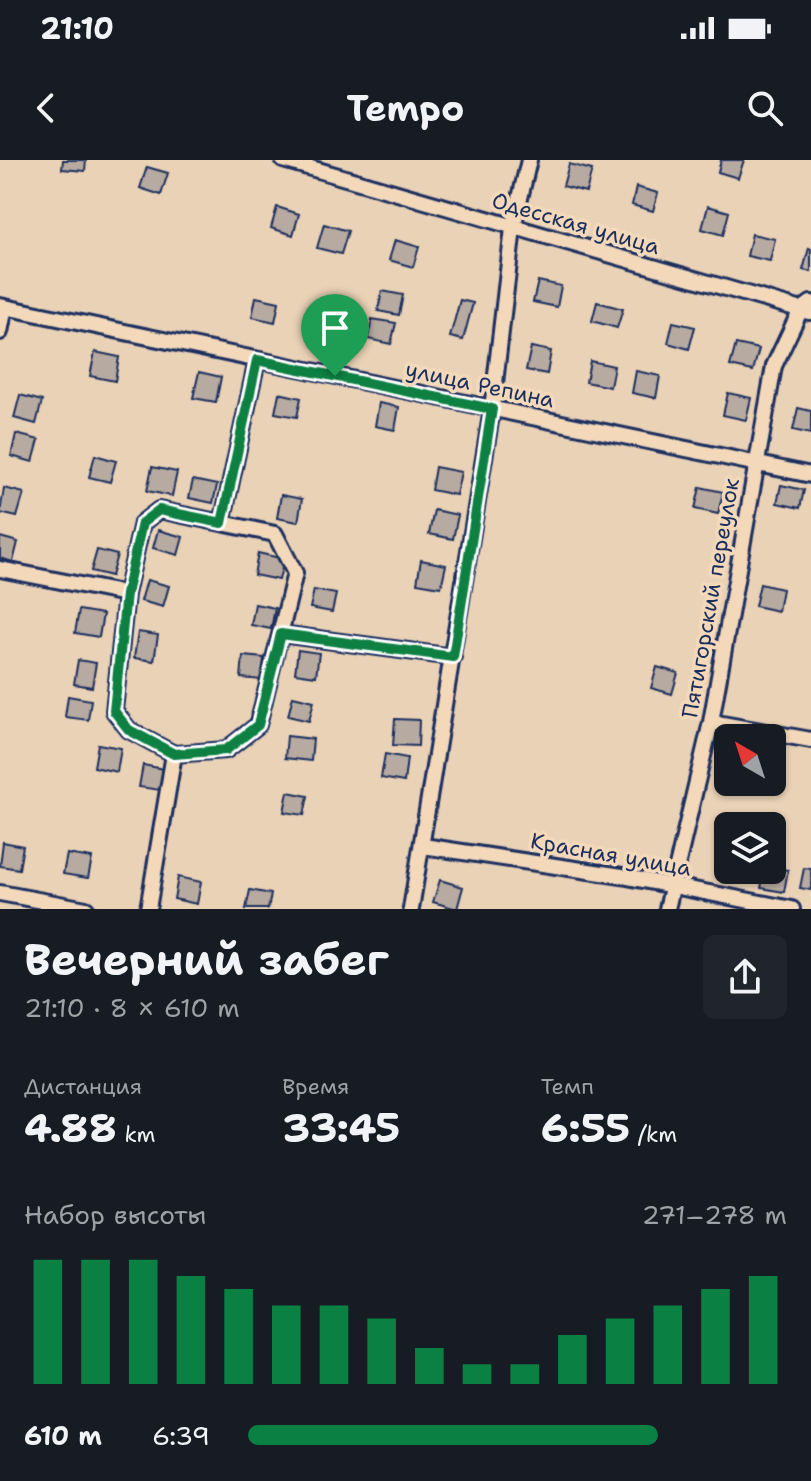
<!DOCTYPE html>
<html lang="ru">
<meta charset="utf-8">
<style>
:root{--surface:#171b24;--page:#20242c;--text:#f1f3f6;--muted:#9ea1a6;--accent:#0b8043}
body{margin:0;font-family:"Shantell Sans",sans-serif;background:var(--page);color:var(--text);height:100vh;display:flex;flex-direction:column;font-size:30px;white-space:nowrap}
*{box-sizing:border-box;margin:0}
p{font-size:26px;color:var(--muted)}
.icon{flex:none;width:44px;height:44px;fill:none;stroke:currentColor;stroke-width:2;stroke-linecap:round;stroke-linejoin:round}
.map{position:relative;height:749px;overflow:hidden}
.side{display:flex;flex-direction:column;background:var(--surface);flex:1}
.side>*{flex:none}
.needle{width:52px;rotate:321deg}
.buttons{position:absolute;left:714px;top:564px;display:grid;gap:16px}
.buttons a{display:grid;place-items:center;width:72px;height:72px;border-radius:12px;background:var(--surface);box-shadow:0 2px 6px #0004;font-size:40px}
.pin{position:absolute;display:grid;place-items:center;width:68px;height:68px;color:#fff;margin:-82px -34px;border-radius:50% 50% 50% 0;rotate:-45deg;box-shadow:0 0 8px #0007}
.pin .icon{rotate:45deg}
.round{display:grid;place-items:center;flex:none;width:84px;height:84px;border-radius:12px;background:var(--page)}
.headline{display:flex;align-items:center;justify-content:space-between;height:136px;padding:0 24px}
h1{font-size:44px;font-weight:700;line-height:60px}
.figures{display:grid;grid-template-columns:repeat(3,1fr);gap:12px;height:136px;padding:8px 24px}
.figures div{display:grid;align-content:center}
.figures b{font-size:40px;font-weight:700}
.figures small{font-size:22px;font-weight:400}
.figures p{font-size:22px}
.chart{height:224px;padding:16px 24px}
.chart p{display:flex;justify-content:space-between}
.chart svg{width:100%;height:144px;margin-top:8px;stroke:var(--accent);stroke-width:6}
ul{padding:0 24px;list-style:none;font-size:26px}
li{display:grid;grid-template-columns:128px 96px 1fr;align-items:center;height:60px}
li i{height:20px;border-radius:10px;background:var(--accent)}
.status{display:flex;justify-content:space-between;align-items:center;height:56px;padding:0 40px;background:var(--surface);direction:ltr}
.status svg{height:22px;fill:currentColor}
header{display:flex;justify-content:space-between;align-items:center;height:104px;padding:0 24px;background:var(--surface);font-size:36px;font-weight:700}
.map>svg:first-child{display:block}
</style>
<div class="status"><b>21:10</b><svg viewBox="0 0 49 12"><path d="M0 12V9h3v3zM5 12V6h3v6zM10 12V3h3v9zM15 12V0h3v12zM26 1h20v11H26zM47 4h2v5h-2z"/></svg></div>
<header><svg class="icon" aria-label="back" viewBox="0 0 24 24"><path d="M15 5l-7 7 7 7"/></svg>Tempo<svg class="icon" aria-label="search" viewBox="0 0 24 24"><circle cx="10" cy="10" r="6"/><path d="M15 15l6 6"/></svg></header>
<div class="map">
<svg width="811" height="749" viewBox="0 0 811 749">
<rect width="100%" height="100%" fill="#ead2b6"/>
<filter id="ink" filterUnits="userSpaceOnUse"><feTurbulence type="fractalNoise" baseFrequency=".0125" numOctaves="2"/><feDisplacementMap in="SourceGraphic" scale="16" xChannelSelector="R" yChannelSelector="G"/><feConvolveMatrix kernelMatrix="1 2 1 2 8 2 1 2 1" color-interpolation-filters="sRGB"/></filter>
<g filter="url(#ink)">
<path fill="#b7aaa1" stroke="#1b2f5e" stroke-width="2" d="M63,0H86L85,11L62,9Z
M721,0H744L738,18L718,12Z
M569,4L592,10L586,32L563,26Z
M147,7L168,13L161,35L140,28Z
M636,27L658,33L653,51L632,45Z
M708,46L729,52L723,75L702,69Z
M277,47L299,54L293,75L271,68Z
M324,64L348,71L341,94L317,88Z
M752,74L775,79L770,101L747,96Z
M395,80L419,87L413,107L389,100Z
M809,88L811,89V112L803,110Z
M538,121L561,126L557,147L533,142Z
M382,131L403,135L399,155L378,151Z
M256,137L279,142L275,162L252,157Z
M460,140L473,143L463,180L450,177Z
M597,142L623,149L617,168L592,161Z
M372,159L396,163L391,184L368,179Z
M673,162L695,167L689,189L668,183Z
M736,184L759,189L753,211L730,206Z
M531,187L551,191L547,214L526,210Z
M95,192L119,197L115,221L90,216Z
M590,201L614,206L610,227L586,222Z
M636,211L660,216L656,238L632,233Z
M199,212L221,217L216,242L193,238Z
M279,233L301,238L297,257L275,253Z
M728,233L751,238L746,260L723,255Z
M20,235L42,241L36,264L14,258Z
M379,243L399,247L395,270L375,266Z
M798,248L811,251V274L793,270Z
M16,274L39,280L33,302L11,296Z
M95,295L116,301L110,322L89,317Z
M152,307L177,312L172,336L147,331Z
M435,307L461,312L456,335L431,330Z
M193,320L217,325L213,343L189,338Z
M781,325L804,330L800,348L777,343Z
M700,327L723,332L718,354L695,349Z
M4,328L24,333L17,357L0,353Z
M281,335L302,339L298,362L277,358Z
M434,350L458,355L453,379L429,374Z
M158,370L183,377L178,395L153,388Z
M0,377L18,382L13,402L0,398Z
M97,390L117,395L111,416L91,411Z
M258,393L284,399L279,420L254,415Z
M421,400L446,405L441,427L417,423Z
M147,420L169,426L163,447L141,441Z
M760,424L782,429L778,451L755,446Z
M314,430L336,434L332,452L310,448Z
M255,444L275,448L271,469L251,465Z
M79,450L103,454L99,477L75,473Z
M138,472L158,475L154,501L134,498Z
M298,490L319,493L316,516L295,513Z
M243,496L264,498L262,520L241,518Z
M78,500L96,503L92,527L74,524Z
M657,507L678,513L672,534L651,528Z
M68,536L91,540L88,560L65,557Z
M293,536L314,541L309,561L288,556Z
M395,559L419,560L418,586L393,585Z
M287,576L313,579L311,601L285,598Z
M98,584L121,588L117,612L94,607Z
M385,594L407,598L404,622L381,618Z
M143,605L164,609L160,630L139,627Z
M288,632L308,636L304,655L284,652Z
M3,682L23,686L19,709L0,706Z
M67,694L92,698L88,718L63,714Z
M772,707L788,710L784,732L761,728L765,710H772Z
M804,708L811,709V730L800,728Z
M178,717L201,722L197,744L174,739Z
M440,720L463,727L457,749L433,742Z
M250,730L271,734L268,749H246Z"/>
<g fill="none" stroke-linecap="round" stroke-linejoin="round">
<g stroke="#1b2f5e" stroke-width="20">
<path id="street" d="M283,0L809,152
M0,146L811,315
M0,172L5,147
M222,363L257,200
M0,409L126,434L142,363L159,350L275,374L295,413L258,565L226,590L174,594L148,749
M126,434L114,551L129,570L174,594
M281,474L453,497
M711,562L811,580
M423,686L622,716L792,749
M0,733L86,749
M411,749L492,249L513,68L529,0
M667,749L711,562L774,206L800,151L811,143"/>
</g>
<use href="#street" stroke="#f3d9ba" stroke-width="14"/>
</g>
</g>
<g fill="none" stroke-linecap="round" stroke-linejoin="round" filter="url(#ink)">
<g stroke="#fff" stroke-width="16">
<path id="route" d="M257,200L492,249L453,497L281,474L258,565L226,590L174,594L129,570L114,551L126,434L142,363L159,350L222,363Z"/>
</g>
<use href="#route" stroke="#0b8043" stroke-width="10"/>
</g>
<g text-anchor="middle" stroke-width="7" stroke-linejoin="round" paint-order="stroke">
<g font-size="22" fill="#1b2f5e" stroke="#f3d9ba">
<text transform="translate(576 63) rotate(16)" y="8">Одесская улица</text>
<text transform="translate(480 224) rotate(12)" y="8">улица Репина</text>
<text transform="translate(710 438) rotate(-80)" y="8">Пятигорский переулок</text>
<text transform="translate(611 694) rotate(10)" y="8">Красная улица</text>
</g>
</g>
</svg>
<div class="buttons">
<a><svg class="needle" viewBox="-14 -14 28 28"><path d="M0-13l5 13h-10z" fill="#e53935"/><path d="M0 13l5-13h-10z" fill="#9ea1a6"/></svg></a>
<a><svg class="icon" aria-label="layers" viewBox="0 0 24 24"><path d="M12 4l9 5-9 5-9-5zM3 14l9 5 9-5"/></svg></a>
</div>
<div class="pin" style="left:335px;top:216px;background:#1e9e55"><svg class="icon" aria-label="arrive" viewBox="0 0 24 24"><path d="M6 21V4h12l-3 4 3 4H6"/></svg></div>
</div>
<section class="side">
<div class="headline"><div><h1>Вечерний забег</h1><p>21:10 · 8 × 610 m</p></div><a class="round"><svg class="icon" aria-label="share" viewBox="0 0 24 24"><path d="M12 15V3M7 8l5-5 5 5M5 13v7h14v-7"/></svg></a></div>
<div class="figures">
<div><p>Дистанция</p><b>4.88<small> km</small></b></div>
<div><p>Время</p><b>33:45</b></div>
<div><p>Темп</p><b>6:55<small> /km</small></b></div>
</div>
<div class="chart"><p><span>Набор высоты</span>271–278 m</p>
<svg viewBox="0 0 160 44" preserveAspectRatio="none"><path d="M5 44V6M15 44V6M25 44V6M35 44V11M45 44V15M55 44V20M65 44V20M75 44V24M85 44V33M95 44V38M105 44V38M115 44V29M125 44V24M135 44V20M145 44V15M155 44V11"/></svg>
</div>
<ul>
<li><b>610 m</b>6:39<i style="width:76%"></i></li>
</ul>
</section>
